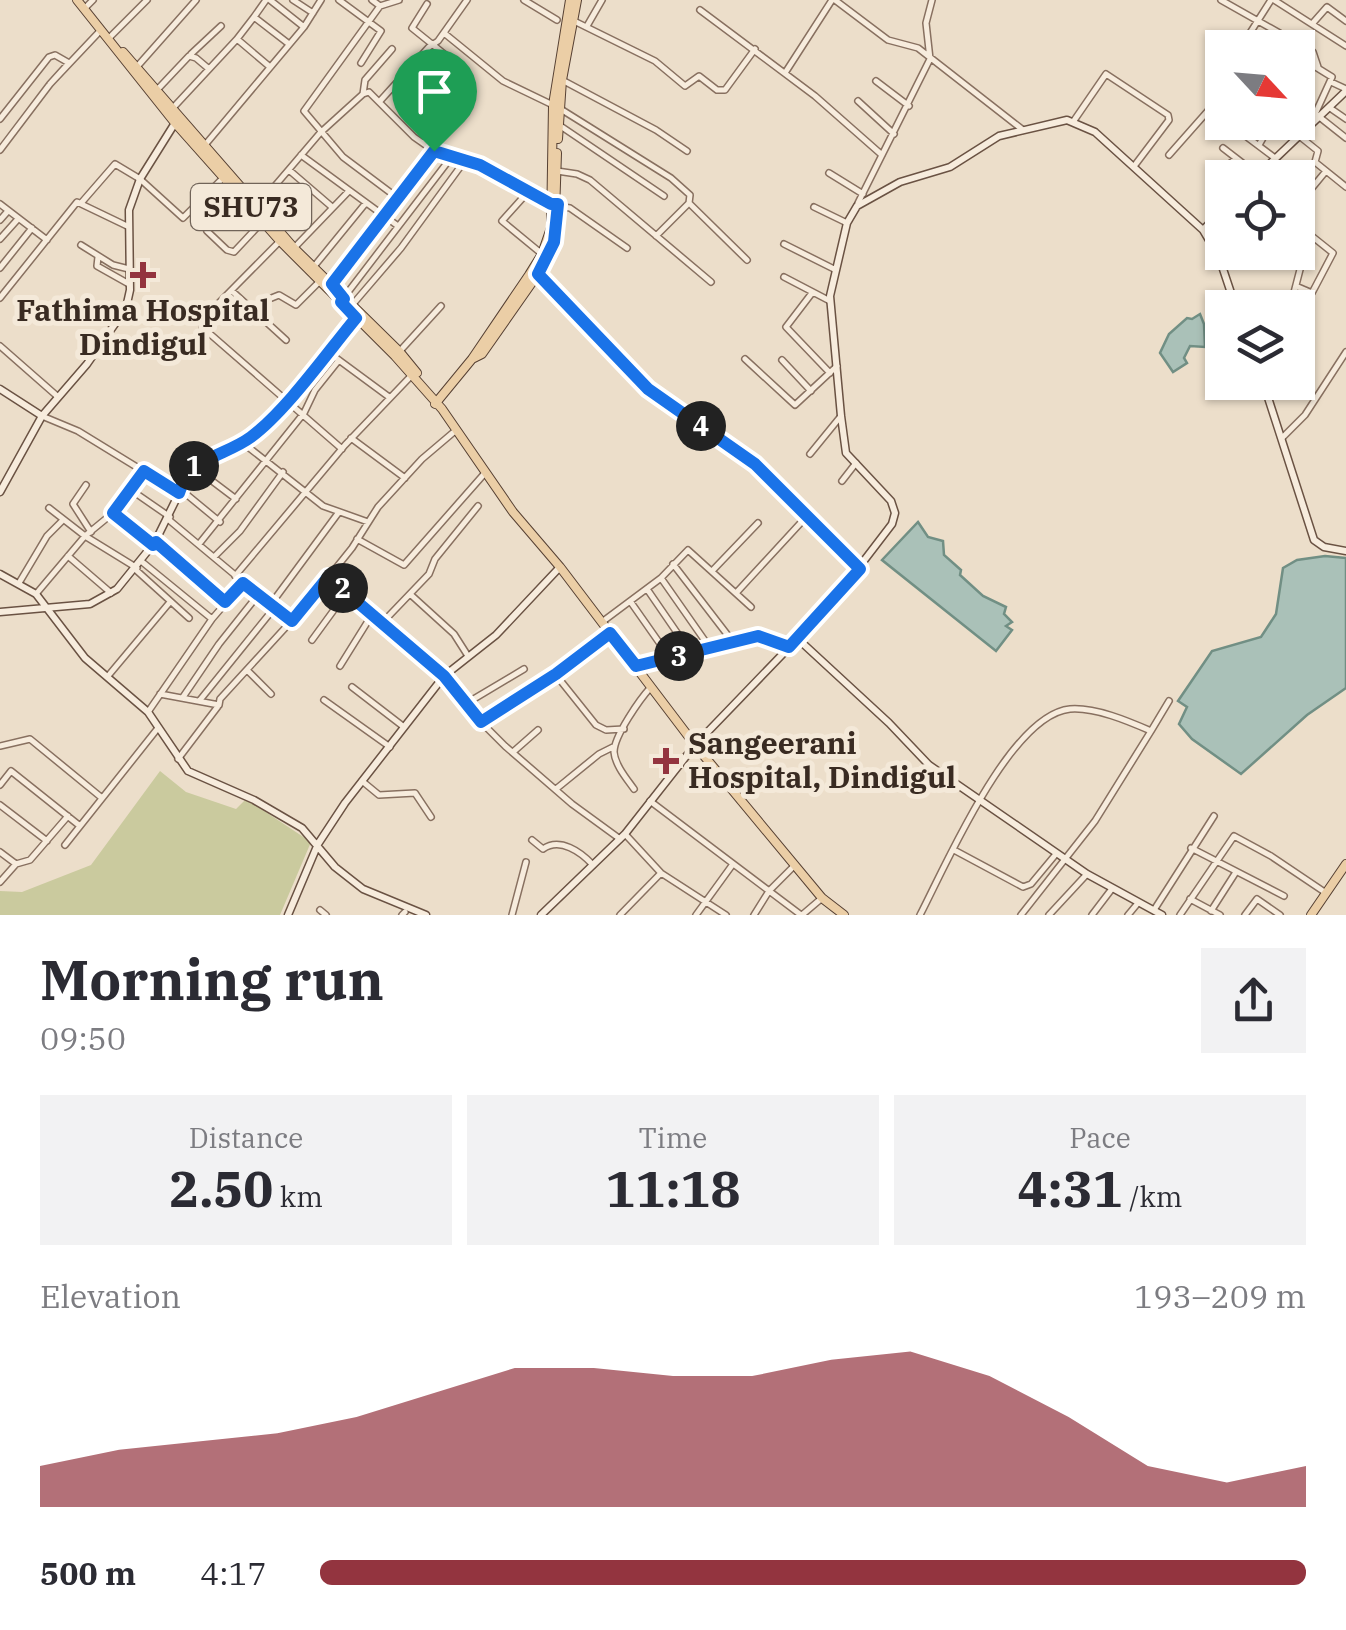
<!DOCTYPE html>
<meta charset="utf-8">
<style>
:root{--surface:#fff;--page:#f2f2f3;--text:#2b2b33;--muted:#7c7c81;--accent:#93343f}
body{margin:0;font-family:"IBM Plex Serif",serif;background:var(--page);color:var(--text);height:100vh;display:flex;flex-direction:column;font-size:38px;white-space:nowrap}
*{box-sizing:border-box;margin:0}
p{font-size:32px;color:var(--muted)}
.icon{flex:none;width:55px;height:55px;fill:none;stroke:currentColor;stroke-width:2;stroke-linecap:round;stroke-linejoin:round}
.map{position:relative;height:915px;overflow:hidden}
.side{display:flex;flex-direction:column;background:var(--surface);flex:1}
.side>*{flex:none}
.needle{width:65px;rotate:116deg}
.buttons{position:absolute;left:1205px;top:30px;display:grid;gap:20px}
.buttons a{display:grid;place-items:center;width:110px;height:110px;border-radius:0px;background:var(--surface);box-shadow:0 2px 8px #0004;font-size:50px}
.pin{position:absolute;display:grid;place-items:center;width:85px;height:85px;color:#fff;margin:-102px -42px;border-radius:50% 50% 50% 0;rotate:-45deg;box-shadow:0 0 10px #0007}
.pin .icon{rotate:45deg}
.km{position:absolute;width:50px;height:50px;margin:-25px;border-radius:50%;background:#222;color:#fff;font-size:28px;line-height:50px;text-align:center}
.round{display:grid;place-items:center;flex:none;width:105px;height:105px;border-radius:0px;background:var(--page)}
.overview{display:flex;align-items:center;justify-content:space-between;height:170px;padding:0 40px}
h1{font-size:55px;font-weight:700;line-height:75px}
.stats{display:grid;grid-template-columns:repeat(3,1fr);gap:15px;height:170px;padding:10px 40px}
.stats div{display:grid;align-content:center;border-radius:0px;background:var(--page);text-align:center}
.stats b{font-size:50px;font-weight:700}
.stats small{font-size:28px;font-weight:400}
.stats p{font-size:28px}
.chart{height:280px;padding:20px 40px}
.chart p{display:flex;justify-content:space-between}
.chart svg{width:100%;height:180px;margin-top:10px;fill:var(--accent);opacity:.7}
ul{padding:0 40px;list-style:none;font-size:32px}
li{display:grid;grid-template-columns:160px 120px 1fr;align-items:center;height:75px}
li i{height:25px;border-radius:12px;background:var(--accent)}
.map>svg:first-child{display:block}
</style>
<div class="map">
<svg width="1346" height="915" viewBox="0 0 1346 915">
<rect width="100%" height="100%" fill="#ecdeca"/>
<path fill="#caca9e" d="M160,771L186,792L236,809L246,799L311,842L280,915H0V891L22,892L91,865Z"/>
<path fill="#aac1b8" stroke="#718f84" stroke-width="2.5" d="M1200,314L1204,324L1205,347L1190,346L1184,358L1187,363L1173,372L1160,353L1169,334L1187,318L1192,319Z
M918,522L928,537L943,541L944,555L961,570L960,575L983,596L1006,607L1004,614L1012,622L1006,626L1012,630L996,651L882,560Z
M1325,556L1346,558V688L1307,715L1241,774L1192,739L1179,724L1187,707L1178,701L1212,651L1261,637L1276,614L1283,568L1297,560Z"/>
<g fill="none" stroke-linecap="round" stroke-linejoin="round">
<g stroke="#887060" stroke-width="8">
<path id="street" d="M270,0L304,27
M293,0L313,13
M339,0L381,31L361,63
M372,0L380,6L304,111L343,157L399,199
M524,0L557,20
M835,0L888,40L918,48L1023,130
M1221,0L1313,52L1318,67
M1274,0L1346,46
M427,4L412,28L448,57
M87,6L93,0
M380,6L399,0
M700,10L815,96L882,155
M254,17L266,0
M572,20L655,61L685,86L699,76L717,90H725L755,49
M1312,24L1327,7L1346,21
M587,26L602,0
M444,33L503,81L559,108L671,178L690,195L689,203L656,236
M1250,33L1280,48
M108,39L147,0
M1246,48L1250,33L1271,0
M191,54L221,26
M1298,56L1332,77L1316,112
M270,67L237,39L254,17L289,44
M135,69L196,0
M785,73L832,0
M562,80L656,130L687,151
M876,81L909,106
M1331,82L1346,89
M1298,89L1313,64
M156,91L189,56L196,58L209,69
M363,94L365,80L392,49
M418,100L438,116L424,143
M1298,100L1346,138
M380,101L429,47L438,41L467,0
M858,101L894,134
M1330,108L1346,119
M171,110L237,39
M1210,110L1222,119
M0,119L49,57L55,55L69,63L50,84L100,31
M1073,122L1106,74L1168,115L1169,120L1135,165
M1227,122L1275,158
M559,125L664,196
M1298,135L1318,151L1315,162L1346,187
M205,145L304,27L321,0
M1259,145L1272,122
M1223,148L1258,175
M0,150L50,84
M301,155L398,226
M1169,155L1222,95
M289,170L332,207
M557,171L577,174L590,180L711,282
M829,173L863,194
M1214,179L1236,158
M528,192L502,221L542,254
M82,202L115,164L140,179L183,218L222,179
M689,203L747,260
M858,203L930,59L926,23L932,0
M0,204L47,240
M1298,205L1326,171
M814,207L847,223
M256,208L320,133L363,94L369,92L414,137L434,151L480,165L551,205L570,208L627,248
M0,220L8,211
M1298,225L1333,253L1312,293L1298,287
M207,231L227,250L234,252L263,221
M0,239L18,219
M279,242L204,318L202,327L342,449
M784,244L834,269
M81,245L113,265L129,269
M295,247L348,192
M98,257L97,266L129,284
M316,264L365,204
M0,268L32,228
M784,277L830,301
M330,287L434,151
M232,291L286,340
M812,293L786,327L830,373
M345,296L453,155
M0,298L77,202L127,226
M269,299L279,295L296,305L320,281
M353,304L401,248L466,159
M1290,308L1303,258L1314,238
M0,346L57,396
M328,352L389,397
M399,352L441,306
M745,359L795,405L837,366
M782,360L811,391
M42,416L78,431L179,493
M351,438L405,478
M1282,438L1305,415L1346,352
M243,443L323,506L368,522
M810,454L841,416
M195,468L236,499
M842,481L856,463
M86,485L73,504L91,532
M180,489L220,522
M131,490L170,517
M49,508L85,536L137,568
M113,513L153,545
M169,520L235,575
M357,539L404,565L485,473
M155,542L225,602
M199,544L304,413L315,390L339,360
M68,556L111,593
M214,557L240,531L283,472
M141,561L212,619
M673,564L733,642
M136,570L189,618
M713,570L758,523
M235,576L345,445L412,375
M328,577L444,676L481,722L505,746L572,804L620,839
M661,578L710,648
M19,583L47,536L63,520
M243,583L292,621
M647,589L691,653
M737,592L807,516
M36,594L85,536L113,513L143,471
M410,594L454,634L468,656
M630,601L670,658
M271,604L339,512
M383,622L429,574L435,559L478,506
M602,622L661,578L688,550L751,607
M312,640L347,592
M340,666L373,613
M636,667L758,636L789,647
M247,670L271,694
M556,675L596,725L606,730L624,729
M108,676L170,602
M352,687L404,727
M160,694L219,705
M183,697L219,644L258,595
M200,700L275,607
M324,700L390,747
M467,703L524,669
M148,712L212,619L243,583
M481,722L556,675L611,633
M1151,731L1169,701
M0,746L30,739L102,798
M513,752L538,730
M178,759L219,705L220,699L307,604L352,548L378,507L422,459L455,431
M362,781L379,795L415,793L431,817
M0,785L11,771L80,826
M556,789L599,754L613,747
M634,789C627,779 615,765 614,752C614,736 640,699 651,687
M650,801L801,915
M0,805L47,841
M625,834L661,873L726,915
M532,840L543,849C560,837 581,852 593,865
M65,845L158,728
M1191,848L1284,896
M954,850L1023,887L1031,884L1056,854
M0,852L16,864
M0,882L16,864L30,860L68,816
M1190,899L1220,915
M320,910L326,915
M1154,910L1214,816
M1211,911L1236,872
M402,915L405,912
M512,915L526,862
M620,915L661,873
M696,915L733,864
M754,915L769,891L795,865
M802,915L822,898
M920,915C946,865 1010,715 1070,709C1095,707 1128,721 1151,731L1095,821L1021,915
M1049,915L1087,874
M1092,915L1111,890
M1128,915L1138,903
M1180,915L1234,836L1271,856L1326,893
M1245,915L1257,899L1280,915"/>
</g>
<g stroke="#6a5243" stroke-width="9">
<path id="secondary" d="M1255,178L1346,91
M1203,230L1219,257L1236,308
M538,274L647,389L755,464L860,569
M1263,382L1314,540L1324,547L1346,551
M0,389L42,416
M0,492L42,416L87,364L126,308L130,290L129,210L140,179L175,123
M0,574L36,594L85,658L148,712L188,771L254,800L302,828L335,867L363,889L426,915
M0,612L90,604L117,589L155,542L191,469L243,443L272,419L357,319
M798,639L889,723L929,765L1087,874L1162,915
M288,915L318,844L345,803L444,676L496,635L560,567
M541,915L625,834L695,745L830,605L892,524L895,513L891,501L846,453L841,416L830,296L847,223L857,206L900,182L950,167L999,136L1067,120L1095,132L1203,230L1222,210"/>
</g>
<g stroke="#564033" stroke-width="10">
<path id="primary" d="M77,0L175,123L280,241L395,356L442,409L513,512L560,567L695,745L822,898L844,915
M123,52L294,248L399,351L417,373
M558,139L562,80L577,0
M472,359L482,354L538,274L554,242L557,153
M435,404L472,359L529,275L542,254L551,228L553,105L570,0
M1311,915L1346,864"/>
</g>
<use href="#street" stroke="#f7ecdd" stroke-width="5"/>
<use href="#secondary" stroke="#f7ecdd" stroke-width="6"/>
<use href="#primary" stroke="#ebcea6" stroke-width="8"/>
</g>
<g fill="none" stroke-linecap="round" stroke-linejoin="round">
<g stroke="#fff" stroke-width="20">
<path id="route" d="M434,151L480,165L551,204H558L554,242L538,274L648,389L755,464L860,569L789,647L758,636L636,666L610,633L556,674L481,722L444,676L328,577L292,621L243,583L225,602L156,542L153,545L113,513L144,471L179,493C190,456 224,457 251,437C286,411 327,353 356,318L341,302L344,299L332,284Z"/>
</g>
<use href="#route" stroke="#1a73e8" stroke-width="12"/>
</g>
<g fill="#93343f" stroke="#f4e9d9" stroke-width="4">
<path d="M138 260h10v10h10v10h-10v10h-10v-10h-10v-10h10z"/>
<path d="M661 746h10v10h10v10h-10v10h-10v-10h-10v-10h10z"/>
</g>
<g text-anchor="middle" stroke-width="10" stroke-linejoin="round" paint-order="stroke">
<rect fill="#f4e9d9" stroke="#716459" stroke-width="2.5" x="191" y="184" width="120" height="46" rx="8"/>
<g font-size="28" font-weight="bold" fill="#392b22">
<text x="251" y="217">SHU73</text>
</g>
<g font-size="30" font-weight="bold" fill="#392b22" stroke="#f4e9d9">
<text x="143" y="321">Fathima Hospital<tspan x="143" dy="34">Dindigul</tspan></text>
<text x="688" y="754" text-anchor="start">Sangeerani<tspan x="688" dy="34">Hospital, Dindigul</tspan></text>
</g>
</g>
</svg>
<div class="buttons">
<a><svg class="needle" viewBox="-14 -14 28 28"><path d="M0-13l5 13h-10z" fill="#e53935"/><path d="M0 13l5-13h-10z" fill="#7c7c81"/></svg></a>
<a><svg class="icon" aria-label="locate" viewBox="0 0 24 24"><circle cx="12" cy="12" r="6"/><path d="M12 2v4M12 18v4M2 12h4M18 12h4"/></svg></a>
<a><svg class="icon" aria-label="layers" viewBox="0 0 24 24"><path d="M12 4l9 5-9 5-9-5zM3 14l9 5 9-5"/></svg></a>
</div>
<div class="pin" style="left:434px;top:151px;background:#1e9e55"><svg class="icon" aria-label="arrive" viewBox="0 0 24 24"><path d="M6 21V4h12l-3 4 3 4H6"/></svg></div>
<b class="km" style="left:194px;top:466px">1</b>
<b class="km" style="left:343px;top:588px">2</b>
<b class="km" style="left:679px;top:656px">3</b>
<b class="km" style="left:701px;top:426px">4</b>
</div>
<section class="side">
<div class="overview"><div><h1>Morning run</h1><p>09:50</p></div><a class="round"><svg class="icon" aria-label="share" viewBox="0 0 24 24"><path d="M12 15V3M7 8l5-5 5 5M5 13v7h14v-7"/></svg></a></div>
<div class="stats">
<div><p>Distance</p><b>2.50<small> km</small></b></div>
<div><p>Time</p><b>11:18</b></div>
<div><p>Pace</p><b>4:31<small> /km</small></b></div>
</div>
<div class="chart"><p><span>Elevation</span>193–209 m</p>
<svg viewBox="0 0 160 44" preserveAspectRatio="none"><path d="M0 44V34L10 30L20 28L30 26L40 22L50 16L60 10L70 10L80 12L90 12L100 8L110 6L120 12L130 22L140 34L150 38L160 34V44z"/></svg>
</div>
<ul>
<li><b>500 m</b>4:17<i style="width:100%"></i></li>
</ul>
</section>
